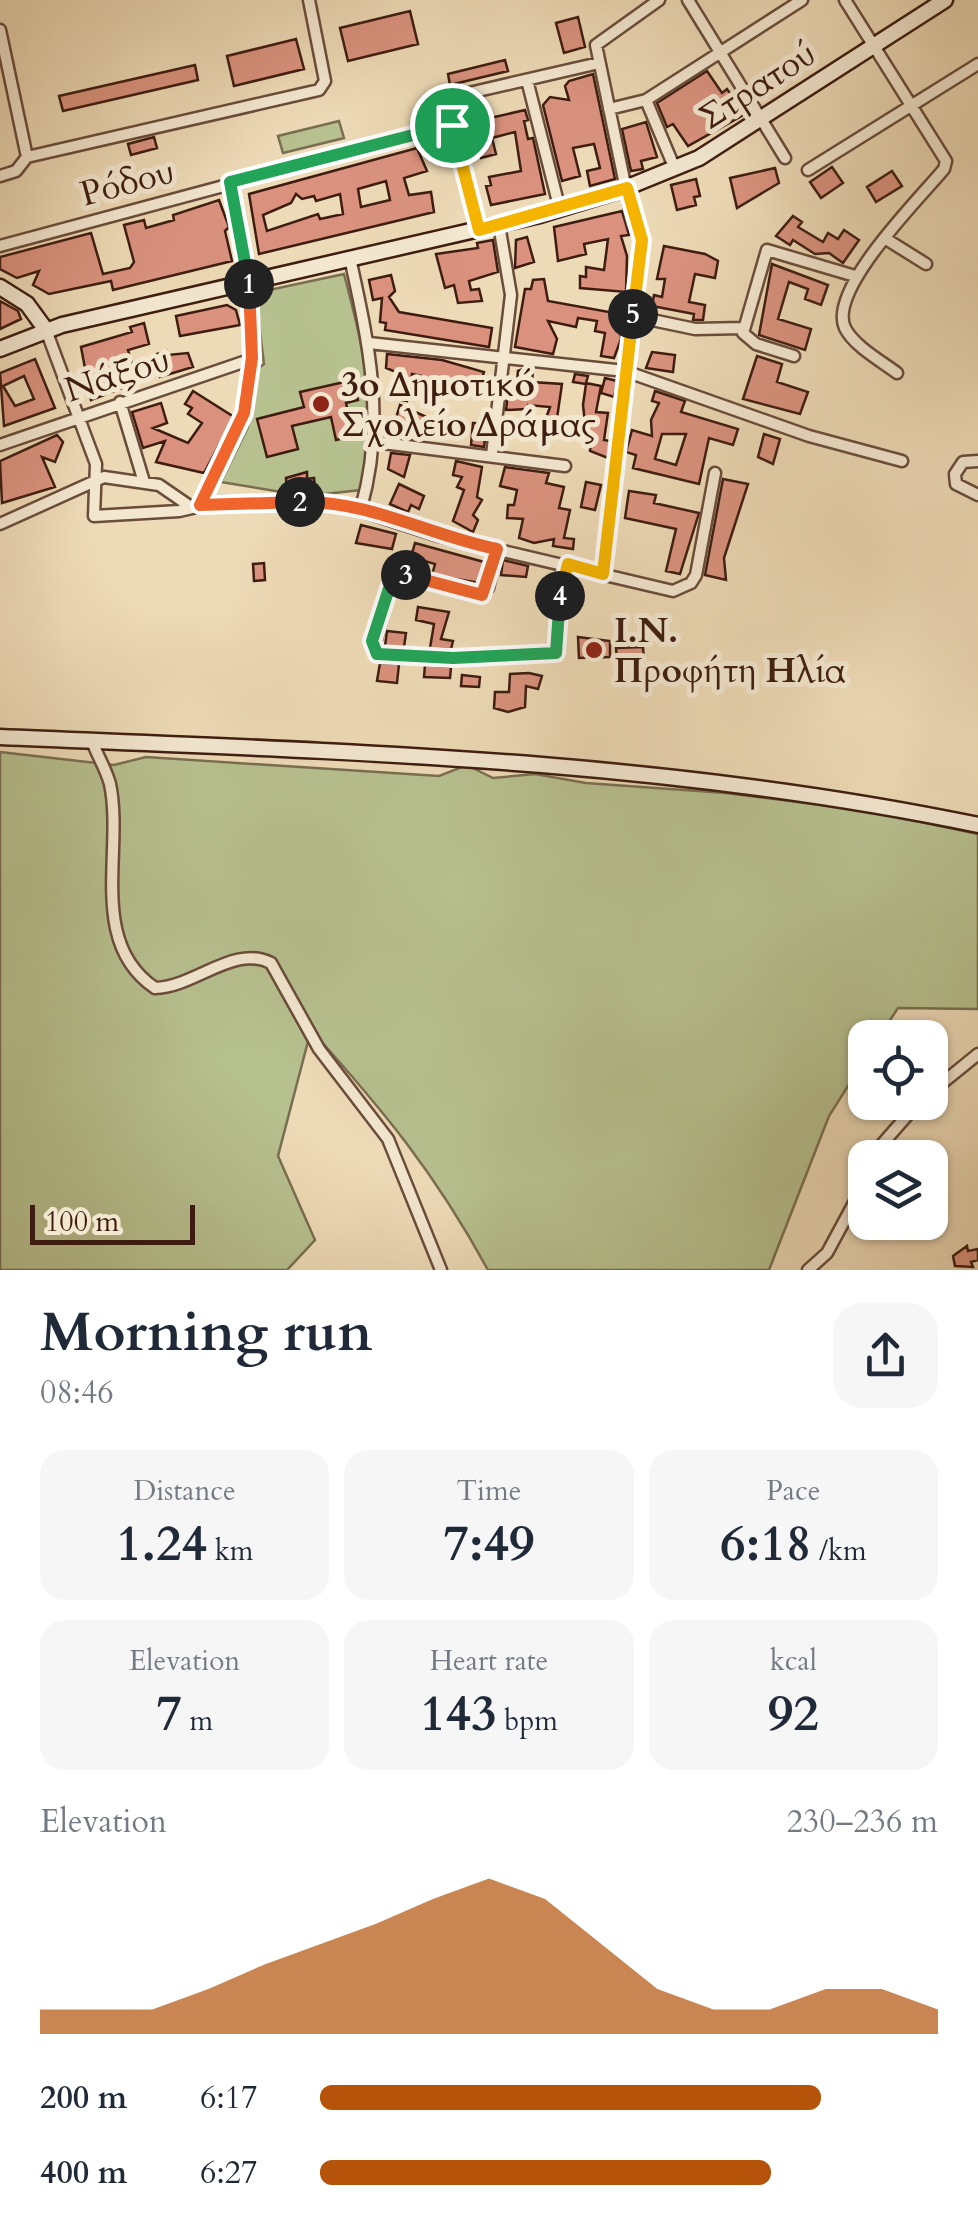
<!DOCTYPE html>
<meta charset="utf-8">
<style>
:root{--surface:#fff;--page:#f6f6f7;--text:#1f2937;--muted:#747a83;--accent:#b45309}
body{margin:0;font-family:Cardo,serif;background:var(--page);color:var(--text);height:100vh;display:flex;flex-direction:column;font-size:38px;white-space:nowrap}
*{box-sizing:border-box;margin:0}
p{font-size:32px;color:var(--muted)}
.icon{flex:none;width:55px;height:55px;fill:none;stroke:currentColor;stroke-width:2;stroke-linecap:round;stroke-linejoin:round}
.map{position:relative;height:1270px;overflow:hidden}
.side{display:flex;flex-direction:column;background:var(--surface);flex:1}
.side>*{flex:none}
.fabs{position:absolute;left:848px;top:1020px;display:grid;gap:20px}
.fabs a{display:grid;place-items:center;width:100px;height:100px;border-radius:20px;background:var(--surface);box-shadow:0 2px 8px #0004;font-size:50px}
.scale{position:absolute;left:30px;bottom:25px;width:165px;box-sizing:border-box;padding-left:10px;border:5px solid #3e1d10;border-top:0;font-size:28px;line-height:35px;white-space:nowrap;color:#3e1d10;-webkit-text-stroke:8px #f3e7d0;paint-order:stroke}
.pin{position:absolute;display:grid;place-items:center;width:85px;height:85px;color:#fff;margin:-42px;border:5px solid #fff;border-radius:50%;box-shadow:0 2px 10px #0007}
.km{position:absolute;width:50px;height:50px;margin:-25px;border-radius:50%;background:#222;color:#fff;font-size:28px;line-height:50px;text-align:center}
.round{display:grid;place-items:center;flex:none;width:105px;height:105px;border-radius:30px;background:var(--page)}
.head{display:flex;align-items:center;justify-content:space-between;height:170px;padding:0 40px}
h1{font-size:55px;font-weight:600;line-height:75px}
.figures{display:grid;grid-template-columns:repeat(3,1fr);gap:15px;height:170px;padding:10px 40px}
.figures div{display:grid;align-content:center;border-radius:25px;background:var(--page);text-align:center}
.figures b{font-size:50px;font-weight:600}
.figures small{font-size:28px;font-weight:400}
.figures p{font-size:28px}
.chart{height:280px;padding:20px 40px}
.chart p{display:flex;justify-content:space-between}
.chart svg{width:100%;height:180px;margin-top:10px;fill:var(--accent);opacity:.7}
ul{padding:0 40px;list-style:none;font-size:32px}
li{display:grid;grid-template-columns:160px 120px 1fr;align-items:center;height:75px}
li i{height:25px;border-radius:12px;background:var(--accent)}
.map>svg:first-child{display:block}
</style>
<div class="map">
<svg width="978" height="1270" viewBox="0 0 978 1270">
<rect width="100%" height="100%" fill="#eddab6"/>
<filter id="stains"><feTurbulence type="fractalNoise" baseFrequency=".002" numOctaves="4"/><feColorMatrix values="0 0 0 0 .2 0 0 0 0 .09 0 0 0 0 .02 0 0 0 .5 -.17"/></filter>
<radialGradient id="worn" r=".72"><stop offset=".6" stop-color="#630" stop-opacity="0"/><stop offset="1" stop-color="#630" stop-opacity=".3"/></radialGradient>
<path fill="#b7c08f" stroke="#7a6e50" stroke-width="2.5" d="M339,121L344,138L283,153L278,136Z
M344,274C363,347 381,415 361,490L306,496L221,482L248,427L259,368L264,364L255,293Z
M0,752L114,765L146,757L439,776L467,765L493,778L535,774L586,783L726,793L863,810L978,834V1009L898,1008L879,1037L865,1038V1059L829,1116L769,1270H488C435,1173 384,1111 311,1030L278,1156L315,1240L287,1270H0Z"/>
<path fill="#da927e" stroke="#3e1d10" stroke-width="2.5" fill-rule="evenodd" d="M410,11L418,44L348,61L340,28Z
M578,17L585,47L564,53L556,23Z
M296,39L304,69L234,86L227,56Z
M505,60L508,71L450,85L448,74Z
M195,65L198,80L63,111L59,96Z
M707,71L722,93L727,89L745,114L688,146L673,124L667,127L657,103Z
M593,74L615,179L590,186L587,171L600,168L594,144L573,148L580,176L562,181L543,105L550,97L569,100L565,86L569,81Z
M525,110L528,120L524,121L528,139L533,138L545,194L491,205L486,186L491,185L489,177L521,171L515,132L492,138L496,154L481,158L468,123Z
M646,122L657,157L641,161L643,169L631,171L622,129Z
M154,137L157,148L131,155L128,144Z
M417,148L427,171L404,178L409,195L431,192L434,212L259,254L249,194ZM386,181L390,200L361,207L358,189ZM296,194L302,199L314,196L316,201L340,194L343,214L320,219L318,214L267,231L263,215L291,203Z
M832,167L843,183L821,198L810,182Z
M775,168L779,183L737,208L730,178Z
M892,171L902,186L876,202L867,187Z
M696,179L700,196L694,197L696,205L677,210L671,185Z
M219,200L229,227L225,231L232,261L113,290L111,281L49,294L33,285L39,271L17,278L0,269V257L91,233L103,274L130,268L134,262L124,225L144,220L146,228L174,220L173,215Z
M622,211L629,235L621,236L627,256L626,292L580,288V276L586,277V267L604,270L608,239L584,244L586,254L558,261L554,227Z
M793,216L802,222L798,227L823,242L828,233L838,239L844,230L859,240L843,263L829,253L815,254L793,240L790,245L776,236Z
M527,237L534,262L515,268L516,240Z
M493,240L498,272L469,281L471,290L479,289L482,301L458,303L454,285L445,288L436,254L478,248L477,243Z
M664,246L705,254L718,261L715,278L695,274L689,302L705,305L703,320H693L694,314L652,306L654,295L662,297L665,279H657Z
M772,264L828,285L821,305L805,299L808,289L789,282L778,319L811,329L805,350L759,335Z
M391,275L395,291L389,297L399,312L492,328L489,347L385,330L386,323L380,322L382,298L373,300L369,280Z
M544,279L548,301L620,314L621,339L614,358L601,356L605,333L595,331L597,321L578,318L576,327L548,321L557,339L553,354L515,347L525,289H531L533,280Z
M0,301L18,311L21,319L0,329Z
M227,305L236,310L240,325L180,336L176,316Z
M144,323L149,344L128,350L136,376L128,378L130,385L91,400L81,347L132,332L130,327Z
M167,351L168,355L188,353L193,367L160,377L153,355Z
M652,352L675,355L673,372L646,368Z
M387,354L442,360L484,372L479,388L412,374L407,401L391,398L396,372L386,368Z
M757,356L782,364L777,382L808,392L800,414L743,399Z
M35,359L55,408L4,426L0,373ZM24,376L34,399L15,406L3,386Z
M523,369L533,370L532,382L562,384L556,425L545,421L550,407L528,405L527,409L506,410L508,392L516,393L518,371Z
M575,374L588,376L586,383L601,386L596,412L608,413L604,440L610,441L608,458L590,451L592,433L586,432L583,405L586,384L573,382Z
M605,378L617,381L614,397L601,393Z
M353,380L358,400L346,403L353,436L336,440L331,417L292,426L298,449L267,457L257,419L304,407L300,392Z
M193,391L234,417L204,473L156,462L165,441L143,448L132,412L161,403L167,423L153,428L188,443L202,423L188,414L192,408L185,404Z
M655,391L685,401L681,412L738,429L733,445L709,438L699,484L633,468L636,455L626,452L632,430L652,436L651,420L659,403L652,401ZM662,434H686L676,465L655,459Z
M400,405L433,420L429,434L423,438L392,431Z
M473,423L487,424L484,447L471,445Z
M764,434L780,439L773,464L758,457Z
M57,435L63,442L55,462L42,457L55,487L2,503L0,461Z
M391,453L410,455L404,477L388,469Z
M456,461L482,467L477,497L482,500L473,515L478,520L473,532L453,521L464,490L457,487L462,477L453,475Z
M505,467L549,473L546,483L564,487L559,508L570,510L564,538L574,539L573,549L553,546L554,539L534,543L519,538L523,519L507,518L508,505H514L517,490L500,486Z
M307,472V479L314,478L315,487L287,492L286,478Z
M723,479L748,484L724,558L726,580L705,575Z
M586,482L601,485L595,510L581,507Z
M399,484L424,496L419,509L411,505L408,512L390,504Z
M629,491L656,495L654,503L699,513L680,574L666,571L676,529L625,518Z
M361,525L396,534L392,549L356,543Z
M415,543L484,562L480,583L432,575L435,564L411,557Z
M503,560L528,566L526,577L501,575Z
M264,563L265,580L254,581L253,564Z
M418,607L449,612L441,639L453,641L451,649L430,648L434,624L416,620Z
M387,631L406,633L404,647L385,646Z
M578,637L610,641V657L579,658Z
M643,647L644,661L617,662L616,648Z
M380,663L399,664L397,683L377,681Z
M425,665L451,667L450,678L424,677Z
M529,673L542,676L538,689L526,686L525,707L508,712L494,708L495,692H509L510,674Z
M462,675L480,677L479,687L461,686Z
M967,1246L968,1251L978,1249V1260L971,1262L973,1267L955,1266L953,1256Z"/>
<g fill="none" stroke-linecap="round" stroke-linejoin="round">
<g stroke="#6a4c3a" stroke-width="15">
<path id="street" d="M688,0L785,158
M845,0L946,161L944,169C920,198 827,290 845,328C854,346 881,361 897,373
M0,30L27,157
M527,80L560,210
M646,100L675,169
M609,109L646,100L802,0
M808,170L978,64
M0,176L16,171L27,157L319,90L325,81L309,0
M479,230L451,125L458,101L469,93L599,63
M886,239L926,264
M0,246L451,125
M350,258C369,344 386,422 361,508
M633,316L695,329L743,328
M46,330L96,464L94,516L179,511L219,502L331,501L439,536L673,591L691,583L696,575L715,473
M369,343L625,371L809,436L902,461
M794,356L756,344L743,333L767,250L855,276
M120,402L144,482
M375,442L565,466
M0,445L252,359
M492,455L511,295L499,225
M978,461L963,462L955,474L956,484L978,495
M200,505C215,476 234,445 244,414C266,339 244,256 230,182
M0,524L104,477L159,485L191,507
M497,549L488,588L479,595L394,575L373,649L377,654L453,658L556,653L559,599L568,564
M603,574L642,241L633,223L596,45L659,0
M92,741C97,755 106,769 110,784C124,850 87,942 155,988C195,987 234,944 271,963L319,1049L388,1139L441,1270
M930,1093L978,1054
M870,1158L919,1102
M863,1193L865,1170
M808,1270L827,1253L861,1190"/>
</g>
<g stroke="#3e1d10" stroke-width="19">
<path id="secondary" d="M0,287L27,304L46,330
M0,349L62,325L540,215L618,191L699,158L945,0
M0,737C328,751 656,758 978,825"/>
</g>
<use href="#street" stroke="#f3e7d0" stroke-width="10"/>
<use href="#secondary" stroke="#f3e7d0" stroke-width="14"/>
</g>
<g fill="none" stroke-linecap="round" stroke-linejoin="round">
<g stroke="#fff" stroke-width="20">
<path id="split-1" d="M249,284L230,182L452,125"/>
</g>
<g stroke="#fff" stroke-width="20">
<path id="split-2" d="M249,284L252,358L244,413L200,505L300,502"/>
</g>
<g stroke="#fff" stroke-width="20">
<path id="split-3" d="M300,502C368,500 431,536 497,549L482,595L406,575"/>
</g>
<g stroke="#fff" stroke-width="20">
<path id="split-4" d="M406,575L393,576L372,641L377,654L453,658L556,653L560,596"/>
</g>
<g stroke="#fff" stroke-width="20">
<path id="split-5" d="M560,596L568,564L603,574L633,314"/>
</g>
<g stroke="#fff" stroke-width="20">
<path id="split-6" d="M452,125L479,230L627,188L642,240L633,314"/>
</g>
<use href="#split-1" stroke="#22a559" stroke-width="12"/>
<use href="#split-2" stroke="#f0652b" stroke-width="12"/>
<use href="#split-3" stroke="#f0652b" stroke-width="12"/>
<use href="#split-4" stroke="#22a559" stroke-width="12"/>
<use href="#split-5" stroke="#f5b400" stroke-width="12"/>
<use href="#split-6" stroke="#f5b400" stroke-width="12"/>
</g>
<g fill="#8f2418" stroke="#f3e7d0" stroke-width="4">
<circle cx="321" cy="404" r="10"/>
<circle cx="594" cy="650" r="10"/>
</g>
<g text-anchor="middle" stroke-width="10" stroke-linejoin="round" paint-order="stroke">
<g font-size="35" fill="#3e1d10" stroke="#f3e7d0">
<text transform="translate(757 85) rotate(-33)" y="12">Στρατού</text>
<text transform="translate(127 182) rotate(-15)" y="12">Ρόδου</text>
<text transform="translate(117 374) rotate(-18)" y="12">Νάξου</text>
</g>
<g font-size="35" font-weight="bold" fill="#3e1d10" stroke="#f3e7d0" text-anchor="start">
<text x="341" y="396">3ο Δημοτικό<tspan x="341" dy="40">Σχολείο Δράμας</tspan></text>
<text x="614" y="642">Ι.Ν.<tspan x="614" dy="40">Προφήτη Ηλία</tspan></text>
</g>
</g>
<rect width="100%" height="100%" filter="url(#stains)"/>
<rect width="100%" height="100%" fill="url(#worn)"/>
</svg>
<div class="fabs">
<a><svg class="icon" aria-label="locate" viewBox="0 0 24 24"><circle cx="12" cy="12" r="6"/><path d="M12 2v4M12 18v4M2 12h4M18 12h4"/></svg></a>
<a><svg class="icon" aria-label="layers" viewBox="0 0 24 24"><path d="M12 4l9 5-9 5-9-5zM3 14l9 5 9-5"/></svg></a>
</div>
<div class="scale">100 m</div>
<div class="pin" style="left:452px;top:125px;background:#1e9e55"><svg class="icon" aria-label="arrive" viewBox="0 0 24 24"><path d="M6 21V4h12l-3 4 3 4H6"/></svg></div>
<b class="km" style="left:249px;top:284px">1</b>
<b class="km" style="left:300px;top:502px">2</b>
<b class="km" style="left:406px;top:575px">3</b>
<b class="km" style="left:560px;top:596px">4</b>
<b class="km" style="left:633px;top:314px">5</b>
</div>
<section class="side">
<div class="head"><div><h1>Morning run</h1><p>08:46</p></div><a class="round"><svg class="icon" aria-label="share" viewBox="0 0 24 24"><path d="M12 15V3M7 8l5-5 5 5M5 13v7h14v-7"/></svg></a></div>
<div class="figures">
<div><p>Distance</p><b>1.24<small> km</small></b></div>
<div><p>Time</p><b>7:49</b></div>
<div><p>Pace</p><b>6:18<small> /km</small></b></div>
</div>
<div class="figures">
<div><p>Elevation</p><b>7<small> m</small></b></div>
<div><p>Heart rate</p><b>143<small> bpm</small></b></div>
<div><p>kcal</p><b>92</b></div>
</div>
<div class="chart"><p><span>Elevation</span>230–236 m</p>
<svg viewBox="0 0 160 44" preserveAspectRatio="none"><path d="M0 44V38L10 38L20 38L30 33L40 27L50 22L60 17L70 11L80 6L90 11L100 22L110 33L120 38L130 38L140 33L150 33L160 38V44z"/></svg>
</div>
<ul>
<li><b>200 m</b>6:17<i style="width:81%"></i></li>
<li><b>400 m</b>6:27<i style="width:73%"></i></li>
</ul>
</section>
